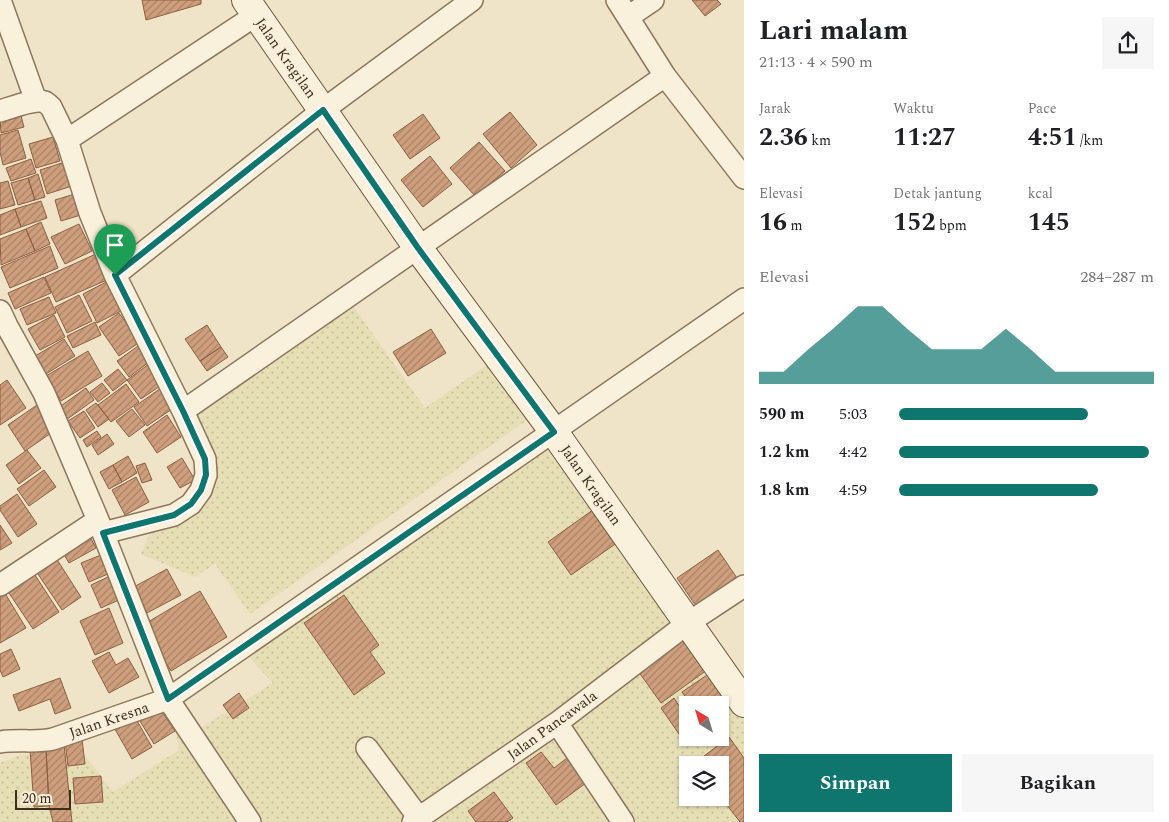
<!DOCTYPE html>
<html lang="id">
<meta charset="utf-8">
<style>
:root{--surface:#fff;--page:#f6f6f6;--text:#202124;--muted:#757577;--accent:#0f766e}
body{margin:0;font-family:Spectral,serif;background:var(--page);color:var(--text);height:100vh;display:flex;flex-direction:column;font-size:19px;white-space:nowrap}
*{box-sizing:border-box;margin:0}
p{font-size:16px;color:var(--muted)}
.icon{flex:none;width:28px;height:28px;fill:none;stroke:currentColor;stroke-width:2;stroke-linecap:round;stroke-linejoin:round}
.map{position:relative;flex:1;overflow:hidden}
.details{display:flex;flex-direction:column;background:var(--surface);width:425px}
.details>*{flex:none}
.needle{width:32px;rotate:322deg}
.fabs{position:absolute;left:679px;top:696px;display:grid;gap:10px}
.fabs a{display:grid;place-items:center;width:50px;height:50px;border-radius:0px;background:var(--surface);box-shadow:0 1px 4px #0004;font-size:25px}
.scale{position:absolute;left:15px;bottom:12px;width:56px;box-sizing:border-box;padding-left:5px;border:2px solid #3d2e20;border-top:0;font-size:14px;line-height:18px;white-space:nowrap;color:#3d2e20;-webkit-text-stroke:4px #f7eed8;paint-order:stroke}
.pin{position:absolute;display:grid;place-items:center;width:42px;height:42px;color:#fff;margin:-51px -21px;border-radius:50% 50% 50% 0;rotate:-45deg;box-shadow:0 0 5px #0007}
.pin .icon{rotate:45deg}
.round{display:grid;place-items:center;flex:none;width:52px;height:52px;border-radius:0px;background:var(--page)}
.overview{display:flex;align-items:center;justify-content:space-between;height:85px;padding:0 15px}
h1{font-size:28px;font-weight:700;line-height:38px}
.figures{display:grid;grid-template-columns:repeat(3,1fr);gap:8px;height:85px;padding:5px 15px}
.figures div{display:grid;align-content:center}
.figures b{font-size:25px;font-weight:700}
.figures small{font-size:14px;font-weight:400}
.figures p{font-size:14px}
.chart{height:140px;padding:10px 15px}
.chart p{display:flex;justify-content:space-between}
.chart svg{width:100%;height:90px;margin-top:5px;fill:var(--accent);opacity:.7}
.action{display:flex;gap:10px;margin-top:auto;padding:10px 15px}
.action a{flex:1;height:58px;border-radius:0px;background:var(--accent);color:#fff;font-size:20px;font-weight:700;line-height:58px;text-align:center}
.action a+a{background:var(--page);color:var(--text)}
ul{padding:0 15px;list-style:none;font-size:16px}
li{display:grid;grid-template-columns:80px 60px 1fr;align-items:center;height:38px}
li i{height:12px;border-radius:6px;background:var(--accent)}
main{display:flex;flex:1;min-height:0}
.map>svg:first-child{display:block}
</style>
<main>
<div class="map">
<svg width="744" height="822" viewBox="0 0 744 822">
<defs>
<pattern id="farmland-dots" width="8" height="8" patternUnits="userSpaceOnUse" patternTransform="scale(1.25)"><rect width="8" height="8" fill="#e6deb5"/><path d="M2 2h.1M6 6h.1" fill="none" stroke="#c6bf9b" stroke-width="1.8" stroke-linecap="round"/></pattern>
<pattern id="building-hatch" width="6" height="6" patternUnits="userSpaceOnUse" patternTransform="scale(1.25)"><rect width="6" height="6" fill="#cf9f7d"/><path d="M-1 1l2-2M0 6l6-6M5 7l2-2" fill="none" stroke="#a98266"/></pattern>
</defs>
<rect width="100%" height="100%" fill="#f0e4c8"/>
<path fill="url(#farmland-dots)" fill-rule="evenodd" d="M351,303L425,408L494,360L533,416L250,614L215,564L195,577L141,554L154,524L192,518L216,479L192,414Z
M546,430L744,713V822H0V763L20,755L83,753L113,792L179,750L176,733L202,727L273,683L237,644ZM688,705H720V738H688ZM688,765H720V798H688Z"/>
<path fill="url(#building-hatch)" stroke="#8d5f41" d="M142,0H201V4L146,20Z
M692,0H717L721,4L705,16Z
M20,112L24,127L1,133L0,118Z
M510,112L537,145L511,168L483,134Z
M423,114L440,138L410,159L393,135Z
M18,130L26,158L3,165L0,152V135Z
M53,137L60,161L36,168L29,144Z
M479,142L505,171L475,196L450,168Z
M430,156L452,184L423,207L401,180Z
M31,159L36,173L11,181L6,168Z
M65,162L72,186L47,194L40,170Z
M38,174L45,197L35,200L28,178Z
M28,178L35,200L18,205L11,183Z
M8,181L15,205L0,209V183Z
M78,193L84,214L61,221L55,200Z
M41,201L47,218L21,227L15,209Z
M15,209L21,227L0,235V215Z
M41,222L50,244L35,251L26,229Z
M79,224L92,251L65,264L51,237Z
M26,229L35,251L1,265L0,239Z
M50,246L58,268L10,288L1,267Z
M96,254L107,280L56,302L45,277Z
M44,277L51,293L15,309L8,293Z
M110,280L125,309L97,323L83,294Z
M79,295L92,321L67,333L55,307Z
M49,297L56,313L27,325L20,309Z
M119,313L140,342L119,356L99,327Z
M54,315L65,337L40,350L28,329Z
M95,322L101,335L73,348L67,336Z
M207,325L221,347L200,361L185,339Z
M431,329L446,353L408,376L393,352Z
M64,339L75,356L41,377L30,359Z
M138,346L149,362L129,377L117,361Z
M221,347L228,357L207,371L200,361Z
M88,351L102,376L61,401L46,376Z
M149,364L163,384L141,399L127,380Z
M118,369L127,380L113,391L104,380Z
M7,380L26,408L0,425V385Z
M102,383L110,393L98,402L90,392Z
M126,384L139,402L111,422L98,405Z
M86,388L94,400L66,420L58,408Z
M161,388L175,407L147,426L134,407Z
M96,403L109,419L98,427L86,410Z
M37,405L54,431L25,451L8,425Z
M132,409L145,425L129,437L116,421Z
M84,411L95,428L80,438L68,421Z
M167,415L181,437L157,453L143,432Z
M97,431L101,437L87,447L83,440Z
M107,434L114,444L98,455L92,445Z
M27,450L41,468L19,484L6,465Z
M128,456L137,473L122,482L113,465Z
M182,458L195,480L180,488L167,467Z
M145,463L152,480L142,483L136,466Z
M113,465L122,482L109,489L100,472Z
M44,470L56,487L29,506L17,489Z
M136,477L149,502L125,515L112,490Z
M17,494L37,524L18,537L0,510V506Z
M597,507L621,540L571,575L548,542Z
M0,525L12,543L0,550Z
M89,535L96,548L69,563L62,551Z
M718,550L739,581L698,609L677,578Z
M101,555L108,574L89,582L81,563Z
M56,558L81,597L62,610L36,571Z
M167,569L181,595L143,615L130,589Z
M35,575L59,612L33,629L9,593Z
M110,576L121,599L101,608L91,585Z
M3,590L26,628L0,643V592Z
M200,591L227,637L171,671L143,625Z
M344,595L379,645L370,652L385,673L354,695L304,623Z
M109,608L123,643L95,655L80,621Z
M692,633L714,665L661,703L638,671Z
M11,649L20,669L3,677L0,670V654Z
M109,652L116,665L128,658L139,677L109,693L92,661Z
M713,671L729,696L716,705H691L682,692Z
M60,678L71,708L55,714L50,699L19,711L13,695Z
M239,693L249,708L233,719L223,705Z
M674,698L681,709L686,706L688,709V728L679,734L661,708Z
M157,704L175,731L154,744L135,713Z
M132,712L152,747L132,759L112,724Z
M729,737L744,758V822H740L720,796V765H697L695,763Z
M82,739L85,764L68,766L65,741Z
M64,744L72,822H53L49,806L46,748Z
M46,748L49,806L34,807L30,749Z
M541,752L554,768L571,755L590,780L556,805L526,763Z
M101,776L103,802L75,804L73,778Z
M494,792L513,818L507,822H476L468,811Z"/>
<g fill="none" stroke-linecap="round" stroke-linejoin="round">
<g stroke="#8d765c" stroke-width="24">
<path id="street" d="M0,0L36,101
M617,0L665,76
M628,17L653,0
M0,111C11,108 34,98 45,102C48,104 49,105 51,107L67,140L90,213L115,275L183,411L205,459L206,475L201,490L191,504L174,515L103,533
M67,140L256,15
M115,275L323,110L472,0
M0,311L7,326L44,393L98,520L168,699L250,822
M183,411L665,76L744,178
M0,585L98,520
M557,723L623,822
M0,742C18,739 36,743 53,739L168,699L744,299
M367,748L419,818
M413,822L557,723L688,623L744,586"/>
</g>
<g stroke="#6f573f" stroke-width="30">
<path id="secondary" d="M246,0L418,248L554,432L744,703"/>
</g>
<use href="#street" stroke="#faf1dc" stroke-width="21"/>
<use href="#secondary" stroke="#faf1dc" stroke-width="28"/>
</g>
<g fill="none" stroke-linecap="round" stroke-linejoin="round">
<g stroke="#fff" stroke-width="10">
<path id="route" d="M323,110L418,248L554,432L168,699L103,533L174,515L191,504L201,490L206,475L205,459L183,411L115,275Z"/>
</g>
<use href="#route" stroke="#0f766e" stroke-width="6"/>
</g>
<g text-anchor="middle" stroke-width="4" stroke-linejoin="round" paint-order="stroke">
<g font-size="15" fill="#3d2e20" stroke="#f7eed8">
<text transform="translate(286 58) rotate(55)" y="5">Jalan Kragilan</text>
<text transform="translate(591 485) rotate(55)" y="5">Jalan Kragilan</text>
<text transform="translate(109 720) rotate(-19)" y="5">Jalan Kresna</text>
<text transform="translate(552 725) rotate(-36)" y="5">Jalan Pancawala</text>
</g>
</g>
</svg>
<div class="fabs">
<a><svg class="needle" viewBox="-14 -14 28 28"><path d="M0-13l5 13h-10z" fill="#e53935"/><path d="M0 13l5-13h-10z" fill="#757577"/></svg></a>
<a><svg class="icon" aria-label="layers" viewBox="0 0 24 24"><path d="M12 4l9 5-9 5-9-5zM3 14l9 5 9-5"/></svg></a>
</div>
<div class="scale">20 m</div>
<div class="pin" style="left:115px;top:275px;background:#1e9e55"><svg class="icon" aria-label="arrive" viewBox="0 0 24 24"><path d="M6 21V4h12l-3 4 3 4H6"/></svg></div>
</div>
<section class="details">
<div class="overview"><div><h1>Lari malam</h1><p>21:13 · 4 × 590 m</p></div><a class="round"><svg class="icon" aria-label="share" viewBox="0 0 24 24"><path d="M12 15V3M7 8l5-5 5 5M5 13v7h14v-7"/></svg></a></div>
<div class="figures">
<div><p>Jarak</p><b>2.36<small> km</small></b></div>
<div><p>Waktu</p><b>11:27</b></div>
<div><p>Pace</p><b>4:51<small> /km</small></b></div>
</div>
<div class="figures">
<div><p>Elevasi</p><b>16<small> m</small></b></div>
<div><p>Detak jantung</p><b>152<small> bpm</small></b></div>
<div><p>kcal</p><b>145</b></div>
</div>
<div class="chart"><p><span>Elevasi</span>284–287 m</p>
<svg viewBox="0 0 160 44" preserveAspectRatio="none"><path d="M0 44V38L10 38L20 27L30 17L40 6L50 6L60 17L70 27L80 27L90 27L100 17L110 27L120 38L130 38L140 38L150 38L160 38V44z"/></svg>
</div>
<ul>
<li><b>590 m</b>5:03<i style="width:74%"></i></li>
<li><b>1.2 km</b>4:42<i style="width:98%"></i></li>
<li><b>1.8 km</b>4:59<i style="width:78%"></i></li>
</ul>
<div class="action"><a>Simpan</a><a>Bagikan</a></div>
</section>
</main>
